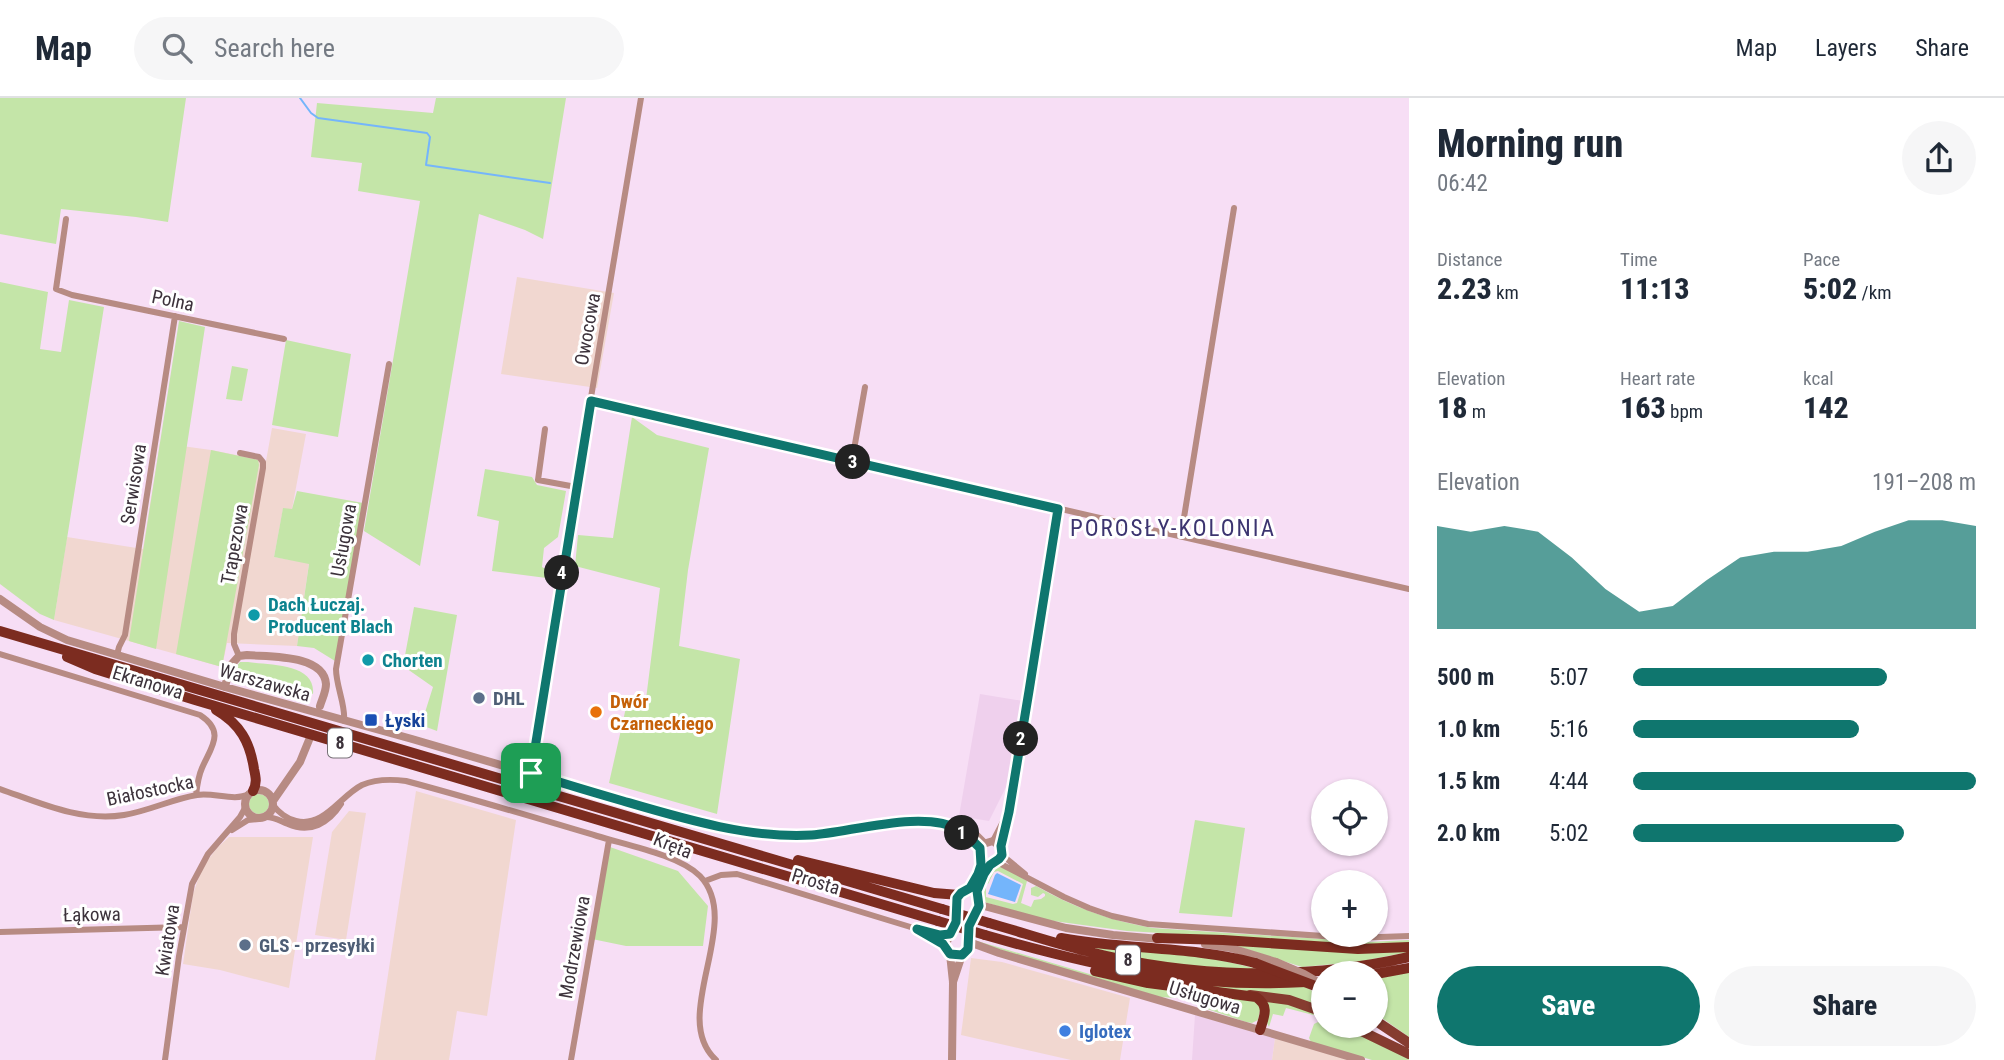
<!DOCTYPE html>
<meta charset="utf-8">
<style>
:root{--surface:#fff;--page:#f6f6f7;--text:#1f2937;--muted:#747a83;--line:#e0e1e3;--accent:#0f766e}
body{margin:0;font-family:"Roboto Condensed",sans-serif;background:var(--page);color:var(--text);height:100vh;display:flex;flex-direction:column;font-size:26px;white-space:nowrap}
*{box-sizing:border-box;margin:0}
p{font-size:23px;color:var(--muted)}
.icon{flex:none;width:38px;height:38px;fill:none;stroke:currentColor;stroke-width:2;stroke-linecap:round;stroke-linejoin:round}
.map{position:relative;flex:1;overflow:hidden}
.drawer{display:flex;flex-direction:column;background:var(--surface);width:595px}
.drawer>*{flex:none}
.controls{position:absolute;left:1311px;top:681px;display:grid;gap:14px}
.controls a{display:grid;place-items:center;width:77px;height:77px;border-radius:50%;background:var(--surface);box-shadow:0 2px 5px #0004;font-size:35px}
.pin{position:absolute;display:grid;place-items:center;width:60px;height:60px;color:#fff;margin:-30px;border-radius:14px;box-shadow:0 4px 10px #0006}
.km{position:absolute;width:35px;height:35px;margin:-18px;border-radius:50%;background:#222;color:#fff;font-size:19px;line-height:35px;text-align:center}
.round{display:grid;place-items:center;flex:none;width:74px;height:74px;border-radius:37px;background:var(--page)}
.headline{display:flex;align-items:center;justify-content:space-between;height:119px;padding:0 28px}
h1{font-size:38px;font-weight:800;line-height:52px}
.metrics{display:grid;grid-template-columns:repeat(3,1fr);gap:10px;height:119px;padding:7px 28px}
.metrics div{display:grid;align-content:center}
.metrics b{font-size:30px;font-weight:800}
.metrics small{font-size:19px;font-weight:400}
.metrics p{font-size:19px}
.chart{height:196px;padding:14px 28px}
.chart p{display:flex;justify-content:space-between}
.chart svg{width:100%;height:126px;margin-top:7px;fill:var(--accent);opacity:.7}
.primary-button{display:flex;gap:14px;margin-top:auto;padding:14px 28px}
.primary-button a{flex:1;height:80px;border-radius:42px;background:var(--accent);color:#fff;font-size:28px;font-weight:800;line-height:80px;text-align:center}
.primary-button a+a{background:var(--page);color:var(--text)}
ul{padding:0 28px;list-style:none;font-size:23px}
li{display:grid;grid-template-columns:112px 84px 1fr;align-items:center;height:52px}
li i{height:18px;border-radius:9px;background:var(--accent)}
header{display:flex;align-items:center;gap:42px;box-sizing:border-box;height:98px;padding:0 35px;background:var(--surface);border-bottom:2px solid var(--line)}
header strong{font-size:33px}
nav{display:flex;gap:38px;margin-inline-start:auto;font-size:24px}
.search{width:490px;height:63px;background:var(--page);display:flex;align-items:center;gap:18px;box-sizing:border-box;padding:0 24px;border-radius:38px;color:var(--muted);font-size:26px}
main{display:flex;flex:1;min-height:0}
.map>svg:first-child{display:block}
</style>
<header>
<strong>Map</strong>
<div class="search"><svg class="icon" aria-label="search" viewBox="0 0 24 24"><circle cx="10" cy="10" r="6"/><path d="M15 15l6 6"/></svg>Search here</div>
<nav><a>Map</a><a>Layers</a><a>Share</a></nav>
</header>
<main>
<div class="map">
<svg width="1409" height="962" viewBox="0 0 1409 962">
<rect width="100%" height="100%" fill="#f7def5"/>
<path fill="#efd0ed" d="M980,596L1023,603L1009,683L989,723L959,718Z
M1195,917L1275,940L1272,962H1192Z"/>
<path fill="#f1d7d0" d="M517,179L614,195L597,290L501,276Z
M272,330L306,336L292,411H283L274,459L309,465L297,548L227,545L222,569L54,522L67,439L143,451L160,345L211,352L266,363Z
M416,693L516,722L487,918L457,913L449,962H375Z
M349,713L366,715L346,842L315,837L332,734Z
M229,739H313L289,890L220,872L183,866L193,796L202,770L217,750Z
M971,860L1002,864L1130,900L1120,962H1071L961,937Z
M1275,940L1349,962H1272Z"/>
<path fill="#c4e5a8" d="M0,0H186L168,124L136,119L61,111L56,146L0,136Z
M436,0H566L543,141L525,132L479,116L420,468L364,433L420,103L358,93L362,65L311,59L317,5L433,15Z
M0,184L48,194L40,251L61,254L69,202L104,209L54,522L40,516L0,486Z
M179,223L205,229L156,551L129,543Z
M286,242L351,256L338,339L272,327Z
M232,268L248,271L242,303L226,301Z
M632,319L657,337L709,350L688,472L679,548L740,561L717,716L609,685L627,605L646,601L660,490L575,468L578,437L613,440Z
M211,352L258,362L259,367L222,569L176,556Z
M485,371L532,379L537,387L566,393L558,439L544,450L542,469L555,476L554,481L492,473L499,423L477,418Z
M297,393L363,405L335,563L314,550L297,548L309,466L274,459L283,410L292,411Z
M414,509L457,517L437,633L421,627L433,589L403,568Z
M240,564H248C269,567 316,565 313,596L305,594L304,597C290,599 283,595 270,590C259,586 247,584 236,580L234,577V571Z
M249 706a10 10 0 1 1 20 0a10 10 0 1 1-20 0Z
M1195,722L1245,730L1232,819L1179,815Z
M610,749L678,773L708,808L703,848H626L592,841Z
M998,769H1004L1027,783L1021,805L1031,809L1034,802L1041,801L1045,798V796L1043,795L1038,799L1031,797V790L1036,788C1073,809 1111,823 1153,830L1368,844L1409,842V845L1357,847L1127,833L1046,822L984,804L980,798V793L984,788L986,789V799L1013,806L1017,805L1023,786L998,773L994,774L988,786L985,785C989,776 987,771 998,769Z
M974,842L1103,880L1253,901L1261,908L1258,922L1252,925L1246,924L1207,911L1184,899L1180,898L1175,900L1160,899L977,845Z
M1234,847L1395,854H1409L1357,864L1302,869Z
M1086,848L1199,857L1258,871C1200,871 1142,864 1086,848Z
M1409,874V939L1376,916V881Z
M1133,878L1304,888L1319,897H1323V910Z
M1266,901L1287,905L1323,918V928H1343L1409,960V962H1372L1311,944L1309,940L1314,926L1320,923L1321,919L1286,910L1283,918L1273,916L1269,929L1267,925Z"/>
<path fill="#74b5fb" d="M997,775L1021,787L1015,804L988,796L995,777Z"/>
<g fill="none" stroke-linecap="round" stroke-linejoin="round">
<path stroke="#74b5fb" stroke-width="2" d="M300,0L311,15L318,20L427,35L430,39L426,67L550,85"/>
<path stroke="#b78b83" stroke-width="6" d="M66,121L56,191L72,197L284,241
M591,303L1409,491
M545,331L538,382L576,389
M852,363L865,289
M1181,438L1234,110
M0,556L200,617C226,634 211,649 202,670C198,679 197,688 196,697
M117,557L119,549L125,537L175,218
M239,558L234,546V536L263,370V364L259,359L240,355
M344,623C346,608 336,588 336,571L389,266
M531,675L562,473L641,0
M0,691C40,705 81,724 124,717C149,713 172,701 197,697C214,694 234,704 249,696
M273,707C278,714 287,721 296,723C324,730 340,698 362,687C376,681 391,681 406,683C470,700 533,719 597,738C626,747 679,757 700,778C745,825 668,918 716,962
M266,719C275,719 280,723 288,726C310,736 329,725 341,706
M232,732L248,722L259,721
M993,743L1006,718
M1001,749L1010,710L1058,411
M1002,757L1025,776
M997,764L1064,799L1089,810L1112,818L1148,826L1352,840L1409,838
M705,783L721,777L737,776L917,831L940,837L950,836
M0,834L184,829
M922,834L946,849
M165,962L179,858L192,786L208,756L240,719L245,710
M571,962L609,742"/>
<path stroke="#b78b83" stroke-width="8" d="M0,501L40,529L67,542L225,589L412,641L685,721L754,733L804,737L907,724H929L969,735L977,738L984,745
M225,589L230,568L239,558L247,557C269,559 324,556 326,586C326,594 322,601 320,608
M245 706a14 14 0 1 1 28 0a14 14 0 1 1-28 0Z
M273,703L300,664L309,642
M962,734L980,750
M980,759L987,765L997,764L1002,757L1001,749L993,743L983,746L979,754L981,767L976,780L970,790L957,800L956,823L946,846L947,852L953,858L962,857L968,851L969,828L979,808L977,798L979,788L984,776L992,765
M979,805L984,808L1066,830L1113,837L1160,841
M969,844L999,855L1361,962
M1205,846L1231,850L1276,864
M950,856L953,884L952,962
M953,884L962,857"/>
<path stroke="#863c30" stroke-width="10" d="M1250,897L1289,902L1323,914
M1376,923L1409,945
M1351,928L1409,956"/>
<path stroke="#7c2c20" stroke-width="10" d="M0,533L942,811
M67,559L95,571L195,602L938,823
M216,612C240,626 250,644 254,671C256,680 257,685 253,693
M798,762L934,795L959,797
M989,825C1021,834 1053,845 1086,853C1191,880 1303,883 1409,859
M985,837C1093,868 1193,891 1306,884
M1061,840C1125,852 1191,848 1255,865
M1157,840L1223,842L1358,851L1409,849
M1095,873L1148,885L1256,899C1270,908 1264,919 1260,932
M1376,876L1409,870"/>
<path stroke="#b78b83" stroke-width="8" d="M1276,864L1304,876L1323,887"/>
<path stroke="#7c2c20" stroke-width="10" d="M942,811L989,825
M938,823L985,837
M1255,865L1323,891"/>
</g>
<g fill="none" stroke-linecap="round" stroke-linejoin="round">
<g stroke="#fff" stroke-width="14">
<path id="route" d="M591,303L1058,411L1029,593L1009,714L1001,748L1002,757L999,761L990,767L984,776L977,793L979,808L969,828L968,851L962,857L950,856L943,846L917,831L940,837L950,836L956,824L957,800L961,795L970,790L978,776L981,767L980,750C974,744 967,737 960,732C924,711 852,734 812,737C750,741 681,720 623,703C592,694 561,685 531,675Z"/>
</g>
<use href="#route" stroke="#0f766e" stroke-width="9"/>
</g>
<g fill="#0f9aa8" stroke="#fff" stroke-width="2.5">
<circle cx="254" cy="517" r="7"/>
<circle cx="368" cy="562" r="7"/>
</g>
<g fill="#5c6f8a" stroke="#fff" stroke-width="2.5">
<circle cx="479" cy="600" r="7"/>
<circle cx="245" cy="847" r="7"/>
</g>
<circle fill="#e8710a" stroke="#fff" stroke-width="2.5" cx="596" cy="614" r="7"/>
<rect fill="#1a4fb4" stroke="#fff" stroke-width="2.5" x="364" y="615" width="14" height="14" rx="3.5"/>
<circle fill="#3f7fe0" stroke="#fff" stroke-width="2.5" cx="1065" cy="933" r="7"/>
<g text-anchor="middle" stroke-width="6" stroke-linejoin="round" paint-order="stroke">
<g fill="#fff" stroke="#767076" stroke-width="2">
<rect x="328" y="630.5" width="24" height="29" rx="5"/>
<rect x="1116" y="847.5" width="24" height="29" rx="5"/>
</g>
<g font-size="18" font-weight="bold" fill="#3c323b">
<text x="340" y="651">8</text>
<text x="1128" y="868">8</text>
</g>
<g font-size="19" fill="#3c323b" stroke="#fff">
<text transform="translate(173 202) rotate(12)" y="7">Polna</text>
<text transform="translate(587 231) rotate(-80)" y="7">Owocowa</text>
<text transform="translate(133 386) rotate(-81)" y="7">Serwisowa</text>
<text transform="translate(343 442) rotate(-80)" y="7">Usługowa</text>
<text transform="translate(234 446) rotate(-80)" y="7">Trapezowa</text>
<text transform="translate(148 584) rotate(17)" y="7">Ekranowa</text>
<text transform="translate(265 584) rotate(16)" y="7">Warszawska</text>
<text transform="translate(150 692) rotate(-12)" y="7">Białostocka</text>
<text transform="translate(673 747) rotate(22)" y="7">Kręta</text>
<text transform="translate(816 783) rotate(17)" y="7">Prosta</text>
<text transform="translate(92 816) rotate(-1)" y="7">Łąkowa</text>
<text transform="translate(167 842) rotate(-81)" y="7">Kwiatowa</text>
<text transform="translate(574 849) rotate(-80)" y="7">Modrzewiowa</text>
<text transform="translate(1205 899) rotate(17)" y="7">Usługowa</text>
</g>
<g font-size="19" font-weight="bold" fill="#0d838f" stroke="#fff" text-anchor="start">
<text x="268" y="513">Dach Łuczaj.<tspan x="268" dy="22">Producent Blach</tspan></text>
<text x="382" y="569">Chorten</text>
</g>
<g font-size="19" font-weight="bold" fill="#4e5e75" stroke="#fff" text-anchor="start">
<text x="493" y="607">DHL</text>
<text x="259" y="854">GLS - przesyłki</text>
</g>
<g font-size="19" font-weight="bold" fill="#c56008" stroke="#fff" text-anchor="start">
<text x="610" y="610">Dwór<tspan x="610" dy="22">Czarneckiego</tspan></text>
</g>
<g font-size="19" font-weight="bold" fill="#164399" stroke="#fff" text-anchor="start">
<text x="385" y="629">Łyski</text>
</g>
<g font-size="19" font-weight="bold" fill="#366cbe" stroke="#fff" text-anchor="start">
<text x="1079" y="940">Iglotex</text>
</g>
<g font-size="23" letter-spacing="2" fill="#3c3470" stroke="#fff">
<text x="1173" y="438">POROSŁY-KOLONIA</text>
</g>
</g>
</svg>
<div class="controls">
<a><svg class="icon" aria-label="locate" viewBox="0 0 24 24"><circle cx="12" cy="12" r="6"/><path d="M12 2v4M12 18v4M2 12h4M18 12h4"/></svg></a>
<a>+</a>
<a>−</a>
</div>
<div class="pin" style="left:531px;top:675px;background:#1e9e55"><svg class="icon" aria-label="arrive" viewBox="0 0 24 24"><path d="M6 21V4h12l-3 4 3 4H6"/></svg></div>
<b class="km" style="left:962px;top:735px">1</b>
<b class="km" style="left:1021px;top:641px">2</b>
<b class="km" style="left:853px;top:364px">3</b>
<b class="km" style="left:562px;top:475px">4</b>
</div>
<section class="drawer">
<div class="headline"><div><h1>Morning run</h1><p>06:42</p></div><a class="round"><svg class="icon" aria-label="share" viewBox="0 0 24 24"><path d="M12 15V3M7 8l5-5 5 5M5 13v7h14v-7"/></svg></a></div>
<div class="metrics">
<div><p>Distance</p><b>2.23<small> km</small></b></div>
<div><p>Time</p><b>11:13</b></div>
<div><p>Pace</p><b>5:02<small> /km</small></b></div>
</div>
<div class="metrics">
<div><p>Elevation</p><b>18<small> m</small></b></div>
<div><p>Heart rate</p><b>163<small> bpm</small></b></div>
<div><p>kcal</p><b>142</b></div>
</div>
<div class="chart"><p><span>Elevation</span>191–208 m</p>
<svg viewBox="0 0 160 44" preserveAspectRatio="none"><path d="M0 44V8L10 10L20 8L30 10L40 19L50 30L60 38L70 36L80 27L90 19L100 17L110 17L120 15L130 10L140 6L150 6L160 8V44z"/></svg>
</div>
<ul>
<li><b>500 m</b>5:07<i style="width:74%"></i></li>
<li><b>1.0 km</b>5:16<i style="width:66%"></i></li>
<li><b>1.5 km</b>4:44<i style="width:100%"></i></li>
<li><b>2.0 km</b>5:02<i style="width:79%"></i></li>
</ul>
<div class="primary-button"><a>Save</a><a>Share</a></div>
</section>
</main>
